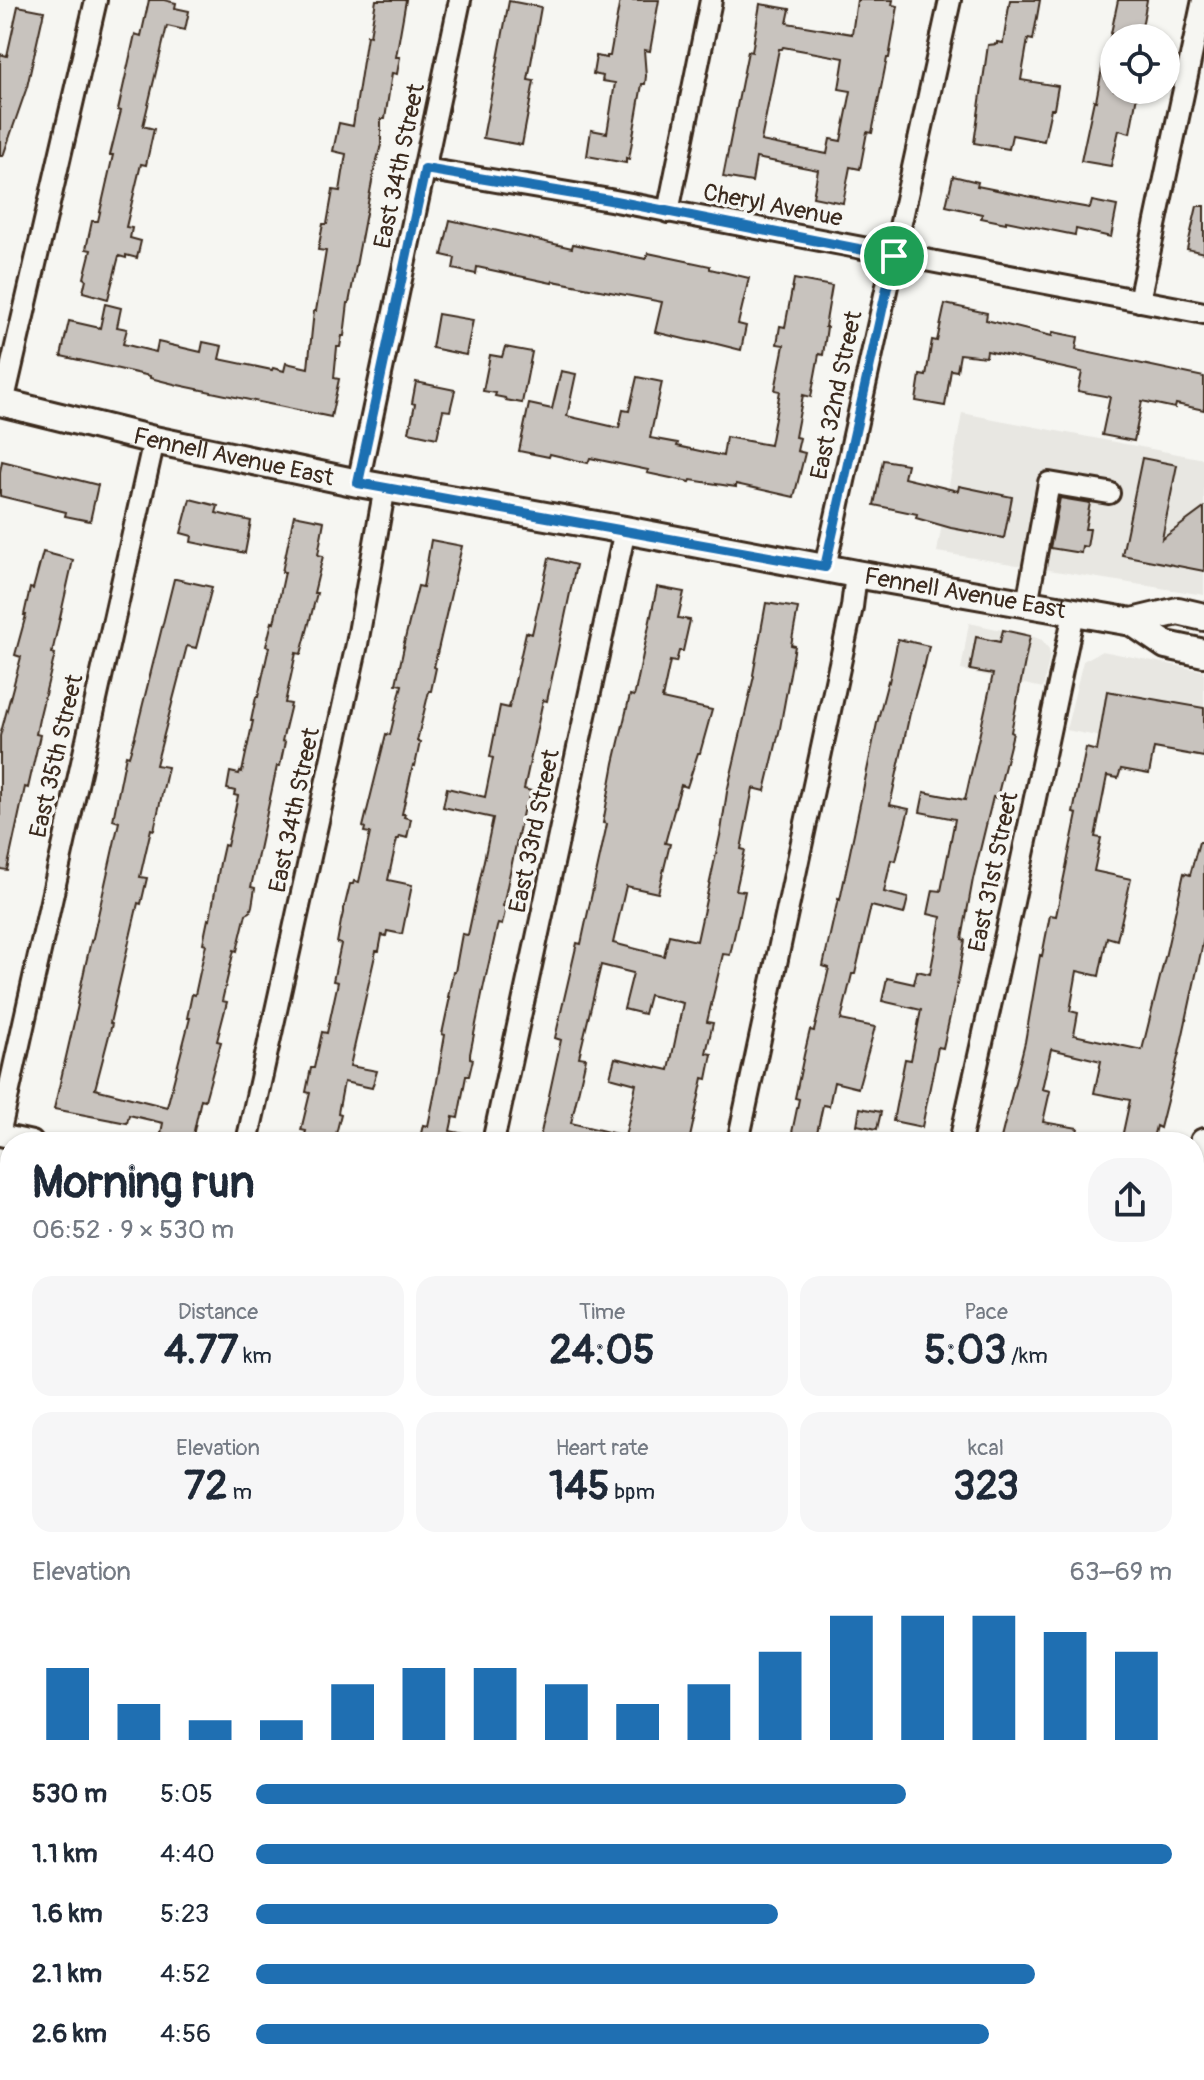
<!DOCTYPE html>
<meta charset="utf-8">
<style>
:root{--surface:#fff;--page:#f6f6f7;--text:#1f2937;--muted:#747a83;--accent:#1f6fb2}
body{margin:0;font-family:Pangolin,sans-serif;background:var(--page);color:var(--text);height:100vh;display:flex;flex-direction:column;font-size:30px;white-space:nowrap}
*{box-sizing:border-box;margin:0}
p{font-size:26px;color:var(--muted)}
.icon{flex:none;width:44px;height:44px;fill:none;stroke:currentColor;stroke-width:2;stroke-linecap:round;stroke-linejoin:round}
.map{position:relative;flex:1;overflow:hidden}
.sheet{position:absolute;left:0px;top:1132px;width:1204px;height:948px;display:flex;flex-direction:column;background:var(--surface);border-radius:32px 32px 0 0;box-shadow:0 2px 6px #0004}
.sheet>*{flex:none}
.tools{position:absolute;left:1100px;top:24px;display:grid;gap:16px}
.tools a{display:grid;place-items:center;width:80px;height:80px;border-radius:50%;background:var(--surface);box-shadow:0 2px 6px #0004;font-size:40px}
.pin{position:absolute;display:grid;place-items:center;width:68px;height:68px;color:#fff;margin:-34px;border:4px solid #fff;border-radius:50%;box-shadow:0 2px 8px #0007}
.round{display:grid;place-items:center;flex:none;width:84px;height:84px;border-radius:32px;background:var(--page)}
.summary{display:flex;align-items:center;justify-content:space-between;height:136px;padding:0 32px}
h1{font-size:44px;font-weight:800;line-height:60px}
.stats{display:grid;grid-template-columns:repeat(3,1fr);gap:12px;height:136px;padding:8px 32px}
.stats div{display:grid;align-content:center;border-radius:20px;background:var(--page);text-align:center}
.stats b{font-size:40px;font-weight:800}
.stats small{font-size:22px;font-weight:400}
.stats p{font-size:22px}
.chart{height:224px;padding:16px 32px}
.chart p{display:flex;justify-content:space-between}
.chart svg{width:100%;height:144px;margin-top:8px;stroke:var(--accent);stroke-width:6}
ul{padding:0 32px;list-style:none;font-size:26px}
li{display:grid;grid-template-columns:128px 96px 1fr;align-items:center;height:60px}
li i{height:20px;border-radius:10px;background:var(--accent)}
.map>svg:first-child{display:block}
</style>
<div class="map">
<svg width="1204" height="2080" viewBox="0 0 1204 2080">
<rect width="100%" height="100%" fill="#f6f6f2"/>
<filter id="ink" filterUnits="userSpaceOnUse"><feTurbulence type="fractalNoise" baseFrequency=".0125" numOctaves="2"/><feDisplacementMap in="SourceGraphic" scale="16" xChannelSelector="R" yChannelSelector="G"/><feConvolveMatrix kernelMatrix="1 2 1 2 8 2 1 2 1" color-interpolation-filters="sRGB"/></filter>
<g filter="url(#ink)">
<path fill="#e8e7e2" d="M962,413L1204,459V595L937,552Z
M969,623L1034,637L1042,640L1049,649L1050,656L1043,688L961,670Z
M1102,651L1204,671V757L1066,730L1083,661Z
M1202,1282L1204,1283V1378L1194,1376V1320Z
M1194,1436L1204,1438V1506L1194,1503Z
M1023,2070H1136L1134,2080H1043L1025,2076Z"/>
<path fill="#c8c3be" stroke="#3b2a1e" stroke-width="2" fill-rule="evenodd" d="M149,0H164L176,3L175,8L189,11L185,30L167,26L143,126L154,129L146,165L141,164L126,227L132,228L130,238L141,241L137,258L126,255V258L119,256L108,299L83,292L86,279L84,278L91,250L86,249L92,221H98L113,155H110L121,111L118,110L135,34L141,36Z
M376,0H406L396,57H400L397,74L392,73L385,119H381V145L374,171L349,303H348L344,336H342L340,347H337L334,378L339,379L331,417L178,385L150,378V376L61,356L69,321L100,328L105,304L121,308L117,327L127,329L123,344L156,352L158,342L201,352L203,342L222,346L219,359L272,370L273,368L284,371L286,363L308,368L314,311H316L326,251L318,250L323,224H327L333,190L340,191L346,154L333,151L339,123L353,126L367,35L370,36Z
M620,0H659L650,51L644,50L646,76L645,84H642L629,159L626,158V163L587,156L591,130L607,133L615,83L602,81L603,76L593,74L596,56L607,58V56H610Z
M857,0H893L892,5L898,6L889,58H887L872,133L867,132L860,169L850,167L843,203L813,197L818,170L756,158L752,182L723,177L748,51L752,52L760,4L790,9L787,23L852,34ZM783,47L844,58L839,89L851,91L841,141L830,139L827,154L761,141L779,49H782Z
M1010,0H1040L1033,40L1028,39L1021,80L1058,86L1054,109H1051L1044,141L1012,135L1009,149L974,143L988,45L997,44V42L1003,43Z
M1118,0H1147L1140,38H1110Z
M509,1L541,7L528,80L534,81L522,145L483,138Z
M18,6L44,11L27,87L3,156H0V54L7,56Z
M1106,47L1114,48V90H1138L1130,133L1119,130L1111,166L1081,161L1094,100L1096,101Z
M953,176L978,182L977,186L1056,202L1090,208L1092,201L1117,206L1111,237L1076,229L1075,235L1006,221V223L981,218L982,214L946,206Z
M1197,206H1204V253L1187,249Z
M450,220L572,248L573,244L646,259L648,253L710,266V269L749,278L738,324L746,326L741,350L705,341V343L688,340L655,332L662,302L553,281L552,283L477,267L476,274L453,269L455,258L442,255Z
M794,279L832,286L825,327H827L823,355L819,354L811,397L803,395L795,437L800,438L797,451L805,453L794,497L736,484V487L691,480L690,482L647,473L648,470L590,458L588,463L550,454L549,457L519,451L529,404L552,409L561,371L576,374L567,416L619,428L623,410L629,411L637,377L662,382L650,438L678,443L677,446L723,456L726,437L770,445L780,391L775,390L784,345L777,344L780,326L785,327Z
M945,304L987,313L986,320L1052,336L1053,332L1078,337L1076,350L1204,377V410L1176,404L1175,408L1142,401L1134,441L1102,435L1110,397L1078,391L1082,372L987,351L986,357L960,354L957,371L951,370L945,406L916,401L920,375L926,376L932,340L937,341Z
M438,314L473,320L466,355L432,348Z
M505,347L532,352L522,403L506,400L505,398L495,396L496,393L483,391L490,355L502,357Z
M416,382L455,390L450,411L443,410L437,438L409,432L415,404L412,403Z
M1142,458L1177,465L1162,539L1204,508V571L1122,555Z
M883,460L907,464L904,478L958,491L959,486L1012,497L1004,538L951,528L916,518L917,514L874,505Z
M2,461L98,485L90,521L65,516L66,512L0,496V472Z
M1060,498L1090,503L1085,529H1090L1087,547L1082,546L1081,553L1050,548Z
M190,499L218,506L216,513L251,521L245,553L191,542L192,536L181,533Z
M294,515L324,521L318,555L323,556L314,593H317L301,654L296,653L285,703L291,704L282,741L285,742L280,766H277L251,887L255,888L252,906L250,912L246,914L237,951L234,950L222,1001L227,1002L217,1041L221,1042L205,1100L201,1099L192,1140L161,1133L163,1123L129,1115L127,1123L54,1109L78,1005L77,1004L85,967L91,941L92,942L119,822L113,820L126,755L129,756L135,736L174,579H176L212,587L196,648L187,646L156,765L168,767L154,830L151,829L140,877L147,878L141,904L138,903L110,1023L112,1024L95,1089L167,1107L190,1018H187L192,994L195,995L206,944L203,943L208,919L210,920L220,863L224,845L227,846L238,796L234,795L235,791L227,789L230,772L239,774L240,771L242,772L253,721H251L256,697H258L269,647L266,646L272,622L274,623L285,572H282Z
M431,540L462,546L434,667L436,668L431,691H429L417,741L420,742L415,766L413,765L402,814H405L404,817L411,819L407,838L400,836L399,839H397L388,880L412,885L402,934L387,931L386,936L382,935L379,951H376L350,1066L377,1071L372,1088L344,1082L338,1113L341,1114L334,1142H303L306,1131L301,1130L310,1093L306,1092L311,1068H314L322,1032L327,1033L338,982L333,981L341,944L337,943L341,921L350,884H353L354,881L359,882L370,833L364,832L365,828L363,827L386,734L390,735L402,685L396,684L404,647H403L418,586L423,587Z
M43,552L73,560L52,653L55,654L39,719L36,734L40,735L28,788L25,787L7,870L0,869V736L21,657L15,655L26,615H24L30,588L33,589Z
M549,558L576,565L547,701L543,700L532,752L524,789L531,791L527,808L524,807L509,877L503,906L506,907L502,925L498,924L497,927L483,989L470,1054V1058L473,1059L469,1076H466L458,1118L453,1117L450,1131L469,1135L468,1142H419L423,1125L428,1126L436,1087L445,1035L442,1034L450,997H448L453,972H455L462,934L468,935L493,818L443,807L447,788L485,797L493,758L490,757L500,706L509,708L526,632L532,634Z
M657,587L684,592L678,618L690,620L683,651H679L676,662L670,661L662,699L712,710L700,753H698L687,787L681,785L665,843L670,844L658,893L626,886L613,943L664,956L669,935L697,941L721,831L727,792L754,676L753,675L766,603L798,608L791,645L795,646L780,728L765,791L753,788L741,849L745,850L736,890L745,891L740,915H739L730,955L723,954L707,1022L713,1023L706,1053L712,1054L707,1079L703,1078L689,1142H624L636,1084L610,1077L615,1058L669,1070L683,1003L649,995L644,1014L624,1009L633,973L601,965L579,1057L586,1058L571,1123L625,1136L624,1142H539L561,1040L555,1038L577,943L581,944L607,824L603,823L614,763L630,695L634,696L635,693Z
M1003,630L1030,636L1011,732L1013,733L997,798L993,797L973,879L962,939L965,940L958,980L943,1048L938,1047L922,1127L893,1121L905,1059L911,1060L921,1010L882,1001L887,978L914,984L917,971L930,974L941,917L928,914L933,890L941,891L955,819L920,812L924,792L965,800L993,674L970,670L976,637L1000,642Z
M898,639L929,646L924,668L923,667L910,713L890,805L909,809L896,861L891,860L884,892L908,898L904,914L871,906L855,974H852L841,1020L875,1027L858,1088L834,1082L829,1106L823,1105L815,1142H790L799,1099L795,1098L804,1055L810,1030L814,1031L829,968L823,966L838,899L840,900L877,723L888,681L889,682Z
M1107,691L1204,708V757L1154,748L1149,774L1121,769L1118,778L1107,776L1095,837L1101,838L1094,871L1131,879L1117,940L1107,937L1099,976L1077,971L1070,1011L1078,1013L1074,1035L1142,1050L1166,953L1184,873L1190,875L1199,842H1204V938L1179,1053L1160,1128L1156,1126L1152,1142H1121L1130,1100L1094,1093L1101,1061L1051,1049L1042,1089L1050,1091L1043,1122L1078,1128L1075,1142H1000L1025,1042L1040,955L1042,956L1050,915L1056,916L1077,814L1073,813L1086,748L1097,751Z
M860,1108L881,1112L877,1129L857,1125Z"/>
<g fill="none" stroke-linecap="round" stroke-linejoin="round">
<g stroke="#3b2a1e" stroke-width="26">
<path id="minor" d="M425,169L610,200L1204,313
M668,212L711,0
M1139,301L1203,0
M3,403L96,0
M358,483L460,0
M825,567L950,0
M1027,604L1049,483L1109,493
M0,1130L154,440
M0,1135L32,1142
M247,1142L357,644L385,487
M493,1142L625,530
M738,1142L852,607L856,574
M960,1142L1013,902L1074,613
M1194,1406L1204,1408
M0,1982L10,1984
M399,2070L442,2080
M292,2080L295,2070
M538,2080L540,2070
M675,2080L709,2074L741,2072L885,2080"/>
</g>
<g stroke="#3b2a1e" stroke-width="32">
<g id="major">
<path id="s1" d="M0,402L154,440L358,483L625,530L856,574L1132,622L1178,611L1204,617"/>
<path d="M1132,622L1166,645L1204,653"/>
<path d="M1194,1187L1204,1142"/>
<path d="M986,2080L988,2070"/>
</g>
</g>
<use href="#minor" stroke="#f6f6f2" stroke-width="20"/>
<use href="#major" stroke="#f6f6f2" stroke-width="26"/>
</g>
</g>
<g fill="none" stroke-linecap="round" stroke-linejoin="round" filter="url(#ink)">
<g stroke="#fff" stroke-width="16">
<path id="route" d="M425,169L610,200L894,256L825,567L358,483Z"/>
</g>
<use href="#route" stroke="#1f6fb2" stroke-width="10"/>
</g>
<g text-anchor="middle" stroke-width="7" stroke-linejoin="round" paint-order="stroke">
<g font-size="24" fill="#3b2a1e" stroke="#f6f6f2">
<text transform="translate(399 166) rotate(-78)" y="8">East 34th Street</text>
<text transform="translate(773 205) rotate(11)" y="8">Cheryl Avenue</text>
<text transform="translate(836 395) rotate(-78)" y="8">East 32nd Street</text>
<text dy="8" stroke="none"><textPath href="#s1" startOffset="240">Fennell Avenue East</textPath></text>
<text dy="8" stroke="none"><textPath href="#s1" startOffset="984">Fennell Avenue East</textPath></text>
<text transform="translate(56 756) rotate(-77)" y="8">East 35th Street</text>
<text transform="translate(294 810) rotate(-78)" y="8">East 34th Street</text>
<text transform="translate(534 831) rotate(-78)" y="8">East 33rd Street</text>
<text transform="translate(993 872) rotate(-78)" y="8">East 31st Street</text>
</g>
</g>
</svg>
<div class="tools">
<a><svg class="icon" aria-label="locate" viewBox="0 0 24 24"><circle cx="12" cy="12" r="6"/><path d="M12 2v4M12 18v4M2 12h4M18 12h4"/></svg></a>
</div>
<div class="pin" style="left:894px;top:256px;background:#1e9e55"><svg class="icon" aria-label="arrive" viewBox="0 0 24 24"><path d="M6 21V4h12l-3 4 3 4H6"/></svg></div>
<section class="sheet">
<div class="summary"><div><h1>Morning run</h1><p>06:52 · 9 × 530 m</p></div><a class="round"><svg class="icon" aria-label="share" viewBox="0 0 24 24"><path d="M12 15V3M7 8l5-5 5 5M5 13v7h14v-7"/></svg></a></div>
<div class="stats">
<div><p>Distance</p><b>4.77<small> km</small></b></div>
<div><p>Time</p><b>24:05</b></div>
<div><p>Pace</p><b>5:03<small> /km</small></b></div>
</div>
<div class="stats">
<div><p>Elevation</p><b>72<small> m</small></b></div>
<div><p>Heart rate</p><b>145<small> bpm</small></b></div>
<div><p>kcal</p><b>323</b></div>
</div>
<div class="chart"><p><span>Elevation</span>63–69 m</p>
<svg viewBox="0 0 160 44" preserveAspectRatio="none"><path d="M5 44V22M15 44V33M25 44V38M35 44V38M45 44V27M55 44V22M65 44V22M75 44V27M85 44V33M95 44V27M105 44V17M115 44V6M125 44V6M135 44V6M145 44V11M155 44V17"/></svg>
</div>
<ul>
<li><b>530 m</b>5:05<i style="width:71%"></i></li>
<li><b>1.1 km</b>4:40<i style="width:100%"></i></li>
<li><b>1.6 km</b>5:23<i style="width:57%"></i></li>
<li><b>2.1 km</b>4:52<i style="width:85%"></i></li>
<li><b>2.6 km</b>4:56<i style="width:80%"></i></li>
</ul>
</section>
</div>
